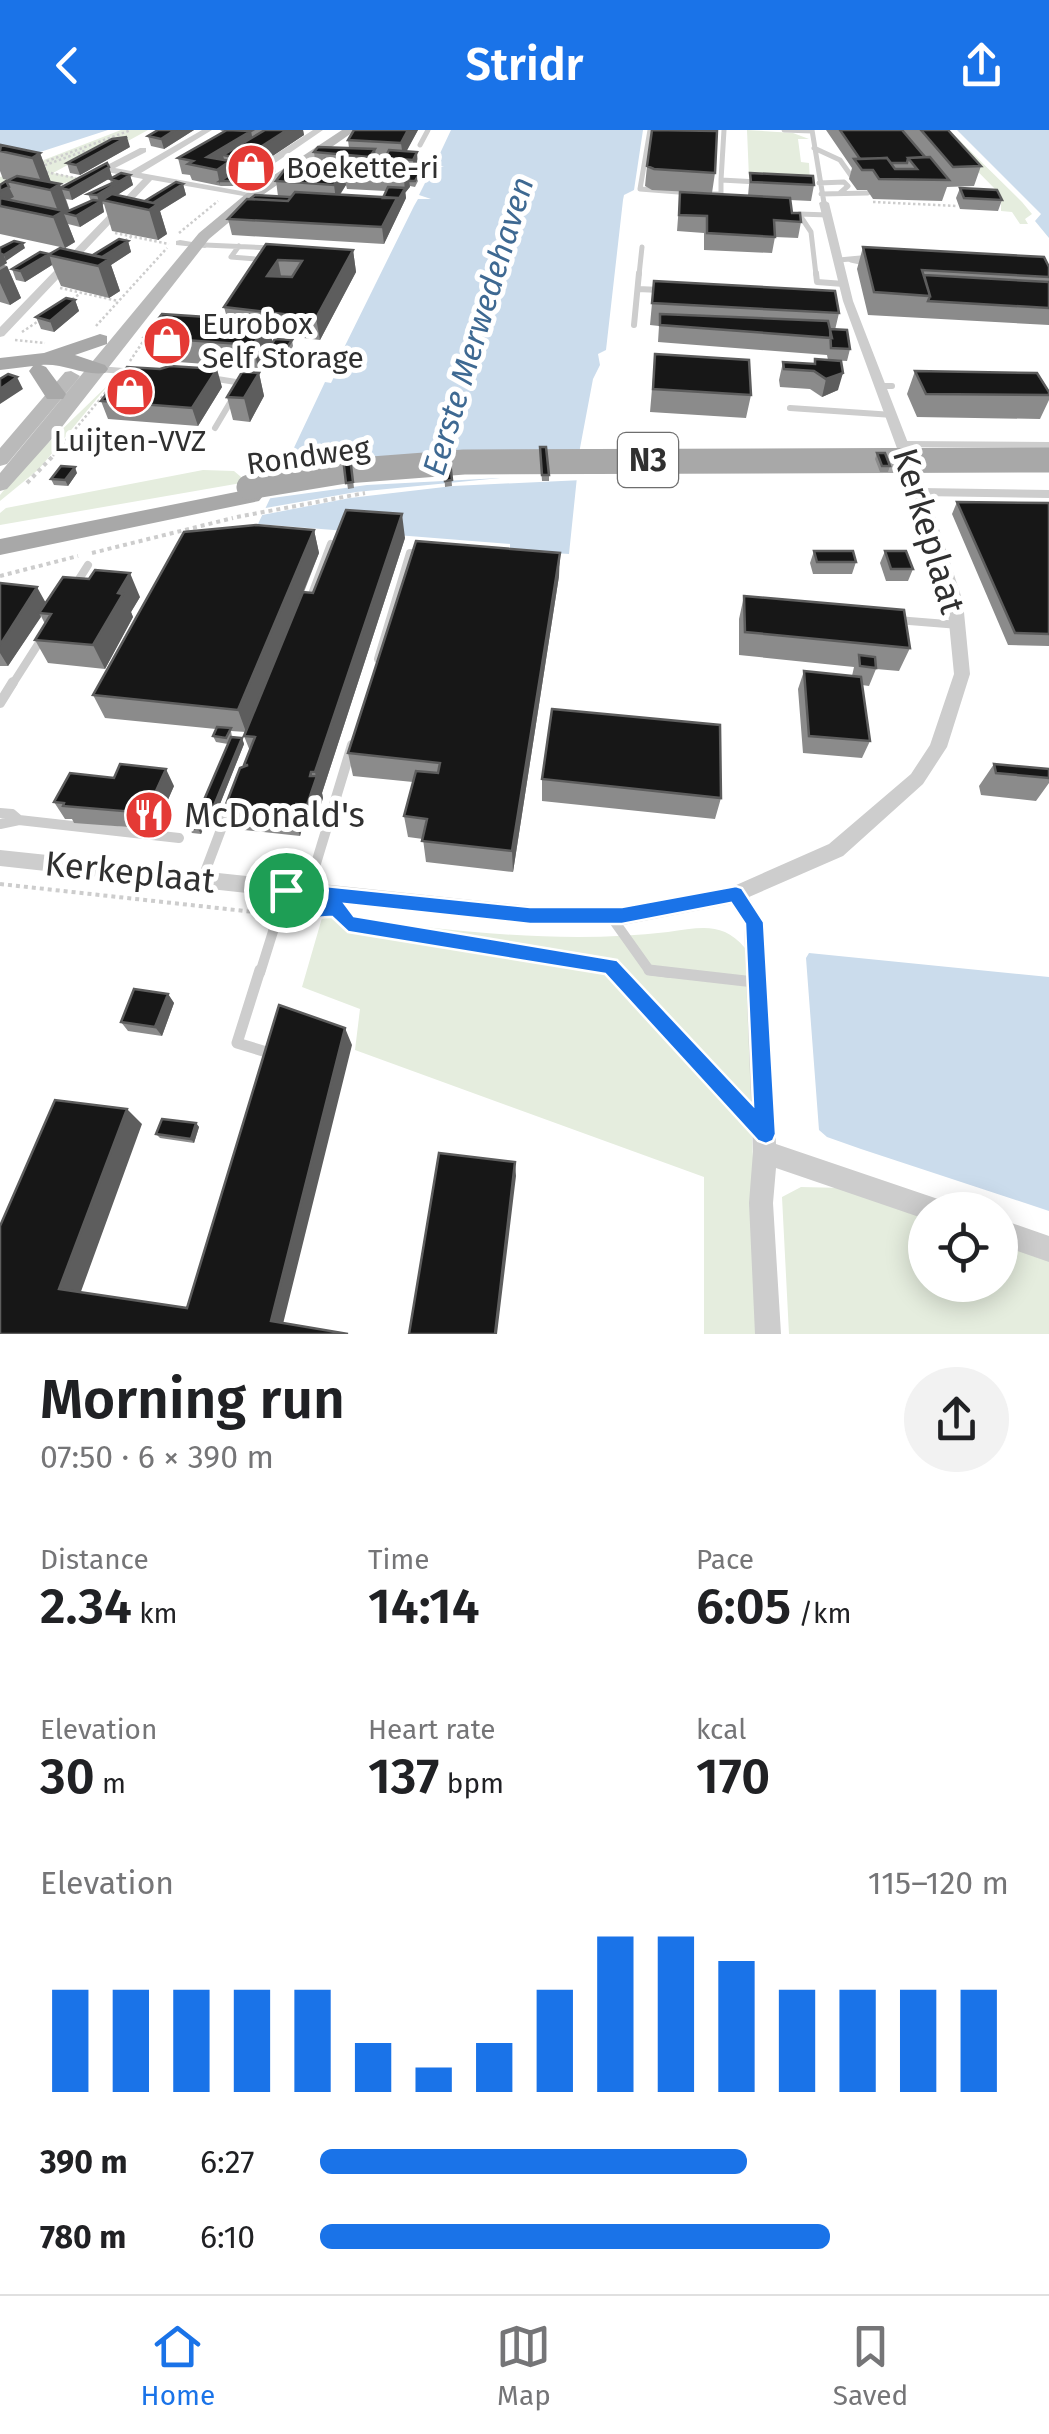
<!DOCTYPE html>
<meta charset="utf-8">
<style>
:root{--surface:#fff;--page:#f2f2f2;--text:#202124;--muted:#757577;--line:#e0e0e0;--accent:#1a73e8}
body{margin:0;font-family:"Fira Sans",sans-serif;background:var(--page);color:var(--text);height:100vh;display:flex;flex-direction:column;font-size:38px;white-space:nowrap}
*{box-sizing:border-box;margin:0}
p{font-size:32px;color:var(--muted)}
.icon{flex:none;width:55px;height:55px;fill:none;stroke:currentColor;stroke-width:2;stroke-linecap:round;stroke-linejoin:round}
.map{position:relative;height:1204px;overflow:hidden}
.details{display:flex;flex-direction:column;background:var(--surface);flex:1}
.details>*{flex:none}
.buttons{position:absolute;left:908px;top:1062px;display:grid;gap:20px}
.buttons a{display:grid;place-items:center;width:110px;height:110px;border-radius:50%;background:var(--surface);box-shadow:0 5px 25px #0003;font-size:50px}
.pin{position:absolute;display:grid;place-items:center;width:85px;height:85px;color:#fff;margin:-42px;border:5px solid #fff;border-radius:50%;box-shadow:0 2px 10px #0007}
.round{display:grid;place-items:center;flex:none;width:105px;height:105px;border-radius:52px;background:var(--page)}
.overview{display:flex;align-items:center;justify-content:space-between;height:170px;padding:0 40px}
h1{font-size:55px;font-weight:600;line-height:75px}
.metrics{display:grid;grid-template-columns:repeat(3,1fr);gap:15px;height:170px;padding:10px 40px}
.metrics div{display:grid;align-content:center}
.metrics b{font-size:50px;font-weight:600}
.metrics small{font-size:28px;font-weight:400}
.metrics p{font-size:28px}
.chart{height:280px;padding:20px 40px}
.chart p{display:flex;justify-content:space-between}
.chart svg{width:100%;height:180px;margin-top:10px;stroke:var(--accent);stroke-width:6}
ul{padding:0 40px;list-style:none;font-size:32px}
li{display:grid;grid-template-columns:160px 120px 1fr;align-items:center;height:75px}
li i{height:25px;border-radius:12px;background:var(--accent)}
header{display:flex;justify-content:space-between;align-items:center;height:130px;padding:0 40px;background:var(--accent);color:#fff;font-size:45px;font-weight:600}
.tabs{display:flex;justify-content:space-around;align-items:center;height:140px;border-top:2px solid var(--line);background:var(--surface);font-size:28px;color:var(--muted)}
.tabs a{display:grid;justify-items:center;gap:5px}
.tabs .active{color:var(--accent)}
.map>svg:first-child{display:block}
</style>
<header><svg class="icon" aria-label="back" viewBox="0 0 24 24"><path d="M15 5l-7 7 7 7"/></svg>Stridr<svg class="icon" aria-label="share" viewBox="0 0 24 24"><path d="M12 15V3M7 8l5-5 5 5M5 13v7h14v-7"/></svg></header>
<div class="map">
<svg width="1049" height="1204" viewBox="0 0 1049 1204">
<rect width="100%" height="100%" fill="#fff"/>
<path fill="#e5edde" d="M121,0H148L117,17L104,15L53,43L83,49L19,63L0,62V47Z
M747,0L793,3L809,9H798L801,32L809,33L810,52L749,48Z
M937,0H949L1022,72L1032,84L1025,89L1028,94H1020L1012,82L1001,81V70L996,60Z
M109,254L39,339L0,371V365L19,341Z
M203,340L234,341L247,352L0,395V383L6,378Z
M324,781L339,783L343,788C452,800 558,815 668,802C700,798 722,791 745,818L755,981L751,984L761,1204H704V1047L355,920L360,879L302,857Z
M801,1057L843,1058L925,1086V1155H1000V1111L1049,1127V1204H789L782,1067Z"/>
<path fill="#cbdcec" d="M0,0H108L0,35Z
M451,0H643L634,60L624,65L623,70L606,220L598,224L600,235L593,249L580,318L569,424L510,420V414L258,394L325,252L331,253L340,235L336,234L414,76L418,69H431L419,65L433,37H444L435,34Z
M957,0H1049V108L1035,91L1041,84Z
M809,823L1049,847V1081L861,1019L827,1007L819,1000L806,828Z"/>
<path fill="#fff" d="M585,323L583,350L453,356L350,368L257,386L260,379L356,362L500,348L367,355L265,369L276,345Z"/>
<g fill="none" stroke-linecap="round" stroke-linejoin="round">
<path stroke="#cdcdcd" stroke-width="2.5" stroke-dasharray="2.5 2.5" stroke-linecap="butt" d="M42,33L131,0
M40,37L87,20
M46,42L76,48
M51,52L70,56
M873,72L958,76
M115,103L169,114
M179,103L218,71
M121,113L131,107
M60,158L118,171
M68,172L81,163
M96,196L167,118
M22,202L40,190
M15,210L45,213
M130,231L144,210
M53,326L115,251"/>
<path stroke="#cdcdcd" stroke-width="4" stroke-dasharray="4 4" stroke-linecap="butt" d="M27,353L55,324
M92,423L233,388
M0,446L78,426
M0,754L263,783
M339,780L348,794L610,836L616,843"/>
<path stroke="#cdcdcd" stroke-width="5" stroke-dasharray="6 6" stroke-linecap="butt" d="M614,840L742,978"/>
<path stroke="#cdcdcd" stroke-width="5" d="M650,0L640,59L691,63
M724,0L721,50L758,52
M784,0L812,1
M812,0L824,73
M420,15L428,0
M814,18L840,30L852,47
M236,45L259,50
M245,46L270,32
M819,53L844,52L848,56L840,63
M707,64H721V50
M821,64L868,63
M205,115L272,118
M239,116L231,127L267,130
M839,130L871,127
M851,130L869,134
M639,145L642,117
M816,145L811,102L799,84L828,85"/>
<path stroke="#cdcdcd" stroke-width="6" d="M816,143L817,152L844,154
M638,159L660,160
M634,195L639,143
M98,239L136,242
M211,248L242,253
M881,256H892
M790,278L893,285
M215,298L234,266
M903,314L1049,315"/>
<path stroke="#cdcdcd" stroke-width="8" d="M920,362L1049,364
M74,457L88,435
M309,472L331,414
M897,490L959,495
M378,529L410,423L424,424
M12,555L42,508"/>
<path stroke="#cdcdcd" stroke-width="10" d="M0,573L13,552
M0,683L12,684L19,690
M0,694L19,690L179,708
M202,750L231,673
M307,763L352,615
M612,788L649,840L671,843
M260,843L286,760"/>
<path stroke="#cdcdcd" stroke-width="11" d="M260,840L237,913L273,924
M649,840L754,852"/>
<path fill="#cdcdcd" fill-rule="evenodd" d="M202,0H212L141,43L252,63L257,66L255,68L152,50L4,206L0,207V197L143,49L107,42L89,51L86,50V46L140,18H146V22L115,38L131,41Z
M313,0H323L275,33L276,42L268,44L267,30Z
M824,70L829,73L853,171L927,362L963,472L970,544L947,617L923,654L843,726L749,767L764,792L776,1014L935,1068L944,1071L947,1080H925V1089L776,1038L773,1073L781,1204H755L749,1073L753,1022L744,794L731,774L623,795L530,794L0,736V720L530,776L623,777L734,756L829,714L911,644L930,615L954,544L947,472L913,362L843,171L819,73Z
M180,110L210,115L205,118L176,115V111Z
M1000,1089L1049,1106V1132L1000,1115Z"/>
<path fill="#bababa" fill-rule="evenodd" d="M342,0H356L257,69L209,109L58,302L7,359L0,361V343L199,103L247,63Z
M71,241L80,246L77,250L7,334L0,336V318L65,242Z"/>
<path fill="#a8a8a8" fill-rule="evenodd" d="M100,204L107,206V214L75,225L105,235L108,239L105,243C83,246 64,233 41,235L46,237L66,264L63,269H47L29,241L33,236L0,240V228L44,223Z
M251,359L259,361L263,366L259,371L0,425V409Z"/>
<path stroke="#cdcdcd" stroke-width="4" stroke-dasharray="4 4" stroke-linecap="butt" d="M237,387L365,363"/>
<path stroke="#a8a8a8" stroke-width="25" d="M249,357L346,341L464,332L1049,330"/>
</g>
<path fill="#8b8b8b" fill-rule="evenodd" d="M158,0H194L164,19L151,16L148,6Z
M220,0H303L304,5L245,44L246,48L234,56H221L192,50L190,45L182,44L178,28L224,2Z
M354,0H418L406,21L418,37L414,44H419V49L415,57L410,56L405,63L406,68L384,114L232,105L228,89L278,66L276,51L319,41L320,38H316L314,22L349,18L348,10ZM376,27H386V41L380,40L379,37H376ZM346,55L347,59L386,61L383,68L340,65Z
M826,0H948L981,36L974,56L947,57L942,71L873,69L867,60H857L849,49L852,38Z
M0,16L40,23L51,53L62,58L109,37L112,47L72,70L66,69L70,81L91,71L88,64L111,54L110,49L130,45L133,55L117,65L145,71L183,54L186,65L160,81L167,104L158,110L112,101L104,74L102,75L104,82L80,97L68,94L75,112L65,118L0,104V55L9,50L3,49L0,41Z
M130,17L80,45L70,43L67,33Z
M647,36L715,43L712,63L652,60L645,56Z
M750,43L814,55L811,71L790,70L792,83L801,92L798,108L775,107L772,123L704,120V103L677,101L680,62L748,66Z
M960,58L1002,70L998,81L960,79L956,68Z
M128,111L131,122L111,135L120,161L109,168L61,156L52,135L25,152L16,150L12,139L49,124L93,125Z
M266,114L353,120L356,142L320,210L271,204L272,212L292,210L293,216L290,222L272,220L271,216L258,238L151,230L144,207L227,188L224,177Z
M863,117L1049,137V195L868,185L857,139Z
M0,118H25L5,130L7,133L4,135L7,136L21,168L10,175L0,172Z
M654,151L839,183L835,200L850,219L847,231L828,230L827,225L658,212L659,196L650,195Z
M75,170L79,181L54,202L41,199L36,187Z
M655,224L751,265L746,288L650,282Z
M815,229L838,260L822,267L810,259L780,257L779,250L783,232L814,234Z
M915,241L1049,262V270L1040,289L917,287L907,264Z
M259,243L264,266L250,292L233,290L227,267Z
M222,257L198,296L108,289L101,271Z
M443,321H449L452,356L445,357Z
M540,323L549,345V351H542Z
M877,323L890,336L888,342H880L875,329Z
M350,327L354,358L348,359L343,328Z
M77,343L68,356L54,355L51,349Z
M957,372L1049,373V516L1008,515L952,384Z
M314,400L319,423L304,462L313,463L405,408L322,663L323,668L314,696L303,695L300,706L234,699L225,677L245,636L250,621L244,606L246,602L231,601L232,607L242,608L244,614L216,684L204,682L201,677L228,614L216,612L213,606L216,599L105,588L93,565Z
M814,421L856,432L852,444H813L810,433Z
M885,421L913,439L908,451H886L880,433Z
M559,446L513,742L426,732L423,709L408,707L404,686L413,652L353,646L348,623Z
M0,453L46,472L140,467L131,482L133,487L105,539L48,533L35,510L45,494L41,486L8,536H0Z
M744,466L910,518L899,541L876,539L869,556L862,555L870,611L862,628L803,623L798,559L804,541L852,546L854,537L739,525V489Z
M994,634L1049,639V653L1036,671L981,665L979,656Z
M542,649L721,668L715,689L542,671Z
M174,656L155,699L74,693L72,689H65L54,672Z
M207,689L201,704L192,703L189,698Z
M168,864L174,873L162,906L128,901L121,892Z
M196,993L199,997L194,1013L160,1008L156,1004Z"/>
<path fill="#5d5d5d" d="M175,0H194L164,19L161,9Z
M287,0H303L304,5L246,44L242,29Z
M408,0H418L403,28L401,13Z
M251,1L254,16L223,25L225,34L207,27Z
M127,7L130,17L80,45L76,35Z
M375,19L377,35L372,43L370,27Z
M417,22L418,37L414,45L413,30Z
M40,23L51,52L43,57L32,28Z
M342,30L346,55L336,70L334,55L337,38Z
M230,31L234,47L220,51V55L217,40Z
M109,37L112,47L72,70L69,60Z
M408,42L410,57L405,63L404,48Z
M244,43L246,48L234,56L233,51Z
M130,45L133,55L108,71L102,70L104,82L80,97L76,86L99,72L97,65Z
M60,54L71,85L64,84L75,112L65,118L53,87L59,84L50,60Z
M183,54L186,65L160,81L167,104L158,110L149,80L150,75Z
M9,57L14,67L0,74V61Z
M405,58L406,68L384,114L382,97L397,68Z
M128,111L131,122L111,135L120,161L109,168L98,136L102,127Z
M23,113L25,118L6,131L4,125Z
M353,120L356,142L320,210L316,188Z
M2,122L7,133L0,137V124Z
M49,124L52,135L25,152L20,141Z
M278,130L282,151L267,146Z
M7,136L21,168L10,175L0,153V140Z
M75,170L79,181L54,202L50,191Z
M268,191L273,214L258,238L253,215Z
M217,239L222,257L198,296L192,278Z
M259,243L264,266L250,292L244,268Z
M843,243L838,260L822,267L826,249Z
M17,247L23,259L0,274V259Z
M75,337L77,343L68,356L65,350Z
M402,384L405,408L322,663L323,668L314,696L307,675L310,646L311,642L315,653L316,648L315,642Z
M314,400L319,423L246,602L238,580Z
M560,423L559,446L513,742L512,721Z
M130,443L140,467L131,482L133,487L105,539L93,515L118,463Z
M37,457L47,475L39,483L41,487L8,536L0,523V515Z
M242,608L244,614L216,684L213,678Z
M166,639L174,656L155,699L146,683Z
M296,674L303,695L300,706L292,684Z
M205,683L207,689L201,704L198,699Z
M168,864L174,873L162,906L155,897Z
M345,898L352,915L282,1198L271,1191Z
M127,979L142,994L79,1167L59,1159Z
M196,993L199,997L194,1013L191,1009Z
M515,1032L516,1046L497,1204H495Z"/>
<path fill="#171717" stroke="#5d5d5d" stroke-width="2.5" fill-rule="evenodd" d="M158,0H175L161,9L148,6Z
M227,0L251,1L207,27L230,31L217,40L188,34L193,31L178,28Z
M265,0H287L242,29L223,25Z
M354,0H408L401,13L348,10Z
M652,0L717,1L715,43L654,39L647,36Z
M840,0H902L925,27L908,28L907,33H891L887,28L860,29Z
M921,0H948L981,36L953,37Z
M127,7L76,35L67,33L112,9Z
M1,15L40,23L32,28L0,21Z
M318,17L375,19L370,27L314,22Z
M389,20L417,22L413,30L385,28Z
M930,27L949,50L879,49L873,40H862L854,29L887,28L895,39H917L908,28Z
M325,29L342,30L337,38H345L334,55L276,51L285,39L319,41Z
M107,33L109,37L69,60L60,58Z
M358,36L379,37L378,40L356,39Z
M348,39L392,41L389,46L345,44Z
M392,41L408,42L404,48L390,46Z
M121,43L130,45L97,65L88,64L117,51L110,49Z
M232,43H244L233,51H220Z
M409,43L419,44L415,51H409Z
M750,43L813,46L814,55L751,52Z
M17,46L60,54L50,60L7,51Z
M6,51L9,57L0,61V55Z
M176,52L183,54L153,73L145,71Z
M388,57L405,58L397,72V68H383Z
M960,58L997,60L1002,70L964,68Z
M295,62L397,68L382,97L228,89L247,69L288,71Z
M680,62L790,68L792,83H800L801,92L774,90L775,107L707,103V86L679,85Z
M112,64L158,74L149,80L102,70Z
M255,65L291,67L288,71L250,69Z
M0,68L64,81L53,87L0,76Z
M93,70L101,71L76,86L64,83Z
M119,109L128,111L102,127L93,125Z
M14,111L23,113L4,125L0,123V118Z
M266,114L353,120L316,188L224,177ZM278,130L302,131L292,147L267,146Z
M863,117L1044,127L1049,137V147L922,140L930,166L874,162Z
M60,118L109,129L98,136L48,125Z
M40,122L49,124L20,141L12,139Z
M924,145L1049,152V178L928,171L930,166Z
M654,151L835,161L839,183L652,173Z
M66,168L75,170L50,191L36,187Z
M162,184L268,191L253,215L144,207Z
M660,184L828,191L832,208L660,195Z
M830,199L847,200L850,219L831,218Z
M275,209L292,210L288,216L271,215Z
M655,224L749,230L751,265L653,259Z
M815,229L841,231L843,243L826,249L814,241L784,239L783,232L815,234Z
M170,236L217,239L192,278L101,271L127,237L160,239Z
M915,241L1037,243L1049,262V265L926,264Z
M242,242L259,243L244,268L227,267Z
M8,244L17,247L0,259V249Z
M540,317H546L549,345H542Z
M443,321H449L452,350L445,351Z
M877,323H885L890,336H882Z
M350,327L353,352L346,353L343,328Z
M61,336L75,337L65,350L51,349Z
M957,372L1049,373V504L1015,503Z
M346,380L402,384L315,642H311L310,646H317L307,675L296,674L292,684L225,677L240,638L248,635H244L255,607L244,606L303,462L313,463Z
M256,395L314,400L238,580L93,565L184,402Z
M416,411L560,423L512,721L422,711L427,689L404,686L416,641L438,643L440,633L348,623Z
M814,421H853L856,432H817Z
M885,421H906L913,439H891Z
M95,440L130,443L118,463L123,464L93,515L35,510L51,484L39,483L63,447L89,449Z
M0,453L37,457L0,515Z
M744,466L904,480L910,518L745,502Z
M859,525L875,527L876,538L860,536Z
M804,541L861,547L870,611L809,606Z
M552,579L720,595L721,668L542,649Z
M217,597L231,598L226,608L213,606Z
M231,607L242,608L213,678L201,677Z
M120,634L166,639L146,683L63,676L64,673L54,672L70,643L114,648Z
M994,634L1049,639V648L996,643Z
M196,682L205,683L198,699L189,698Z
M134,859L168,864L155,897L121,892Z
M279,875L345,898L271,1191L348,1204H0V1096L55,970L127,979L59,1159L187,1178Z
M162,989L196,993L191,1009L156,1004Z
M439,1023L515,1032L495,1204H409Z"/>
<path fill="#1a73e8" stroke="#fff" stroke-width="2.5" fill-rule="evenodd" d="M286,752L530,777H622L736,756L742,758L764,792L776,1004L773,1011L766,1014L758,1011L605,844L348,802L332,787C310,785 283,803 269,784L279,754ZM293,769L305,770L290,777ZM731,773L745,794L753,975L617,830L354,786L345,774L530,794H622Z"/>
<defs>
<g id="shop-disc" transform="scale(2.5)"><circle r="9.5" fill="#e43a35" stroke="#fff"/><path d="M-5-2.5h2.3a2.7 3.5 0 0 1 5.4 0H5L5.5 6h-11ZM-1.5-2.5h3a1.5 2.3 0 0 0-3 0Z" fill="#fff"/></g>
<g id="restaurant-disc" transform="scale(2.5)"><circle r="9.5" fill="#e43a35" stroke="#fff"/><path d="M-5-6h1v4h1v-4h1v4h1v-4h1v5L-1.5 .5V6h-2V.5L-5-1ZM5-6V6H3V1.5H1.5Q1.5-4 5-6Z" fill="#fff"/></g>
</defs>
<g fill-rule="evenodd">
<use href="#shop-disc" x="251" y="38"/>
<use href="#shop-disc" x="167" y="211"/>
<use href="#shop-disc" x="130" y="262"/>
<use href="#restaurant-disc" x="149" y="685"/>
</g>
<g text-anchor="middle" stroke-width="10" stroke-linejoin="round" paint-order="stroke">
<g font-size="30" fill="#303030" stroke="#fff" text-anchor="start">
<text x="286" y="48">Boekette-ri</text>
<text x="202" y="204">Eurobox<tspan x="202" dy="34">Self Storage</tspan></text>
<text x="130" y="321" text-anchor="middle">Luijten-VVZ</text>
</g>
<g font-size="30" fill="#303030" stroke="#fff">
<text transform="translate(308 326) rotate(-8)" y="10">Rondweg</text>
</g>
<g font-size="32" font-style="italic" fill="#3e6992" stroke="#fff">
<text transform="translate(478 196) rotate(-73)" y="11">Eerste Merwedehaven</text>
</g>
<rect fill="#fff" stroke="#6e6e6e" stroke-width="2.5" x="618" y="303" width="60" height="54" rx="8"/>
<g font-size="32" font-weight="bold" fill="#303030">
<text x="648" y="341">N3</text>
</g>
<g font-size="35" fill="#303030" stroke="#fff">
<text transform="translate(929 401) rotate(73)" y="12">Kerkeplaat</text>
<text transform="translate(130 742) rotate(6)" y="12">Kerkeplaat</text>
</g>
<g font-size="35" fill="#303030" stroke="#fff" text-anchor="start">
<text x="184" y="697">McDonald's</text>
</g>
</g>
</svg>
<div class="buttons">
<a><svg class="icon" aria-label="locate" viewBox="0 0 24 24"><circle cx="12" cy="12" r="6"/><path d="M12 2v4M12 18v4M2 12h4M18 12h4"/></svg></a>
</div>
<div class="pin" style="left:286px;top:760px;background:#1e9e55"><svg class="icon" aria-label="arrive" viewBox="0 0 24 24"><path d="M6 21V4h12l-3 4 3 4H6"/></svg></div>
</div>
<section class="details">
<div class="overview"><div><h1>Morning run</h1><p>07:50 · 6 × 390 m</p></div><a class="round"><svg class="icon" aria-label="share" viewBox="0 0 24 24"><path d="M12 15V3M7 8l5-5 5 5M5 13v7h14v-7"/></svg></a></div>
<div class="metrics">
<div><p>Distance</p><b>2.34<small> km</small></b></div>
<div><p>Time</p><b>14:14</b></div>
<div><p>Pace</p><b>6:05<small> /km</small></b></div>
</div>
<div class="metrics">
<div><p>Elevation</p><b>30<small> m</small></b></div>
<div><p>Heart rate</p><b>137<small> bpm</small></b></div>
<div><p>kcal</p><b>170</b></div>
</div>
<div class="chart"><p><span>Elevation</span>115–120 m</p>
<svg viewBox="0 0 160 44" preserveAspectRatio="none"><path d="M5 44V19M15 44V19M25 44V19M35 44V19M45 44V19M55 44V32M65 44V38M75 44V32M85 44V19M95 44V6M105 44V6M115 44V12M125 44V19M135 44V19M145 44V19M155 44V19"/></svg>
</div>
<ul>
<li><b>390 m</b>6:27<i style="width:62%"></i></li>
<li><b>780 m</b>6:10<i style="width:74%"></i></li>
</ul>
</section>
<nav class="tabs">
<a class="active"><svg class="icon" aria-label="home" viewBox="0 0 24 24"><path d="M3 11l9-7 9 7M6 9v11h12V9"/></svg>Home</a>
<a><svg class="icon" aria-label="map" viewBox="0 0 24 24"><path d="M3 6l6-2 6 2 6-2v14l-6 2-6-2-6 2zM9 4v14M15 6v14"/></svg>Map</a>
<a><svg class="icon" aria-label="saved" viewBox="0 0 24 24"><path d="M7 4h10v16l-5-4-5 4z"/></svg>Saved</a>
</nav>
